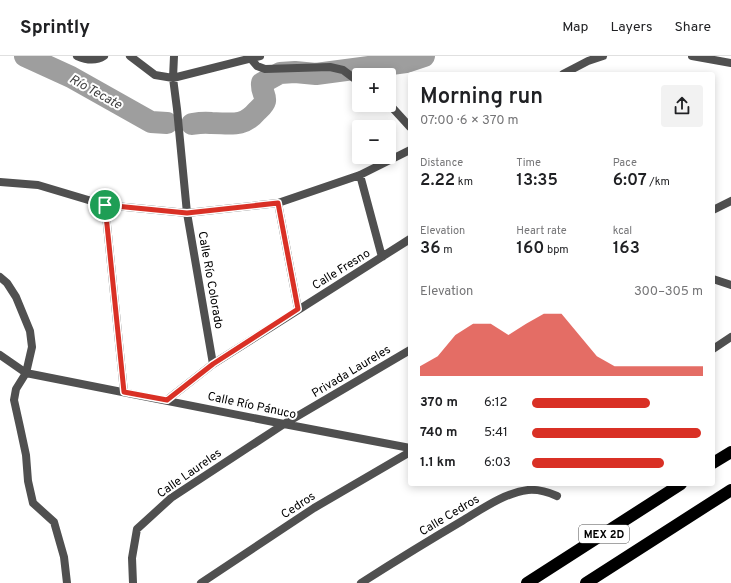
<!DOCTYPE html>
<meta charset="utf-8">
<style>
:root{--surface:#fff;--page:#f2f2f2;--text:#202124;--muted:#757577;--line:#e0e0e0;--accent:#d93025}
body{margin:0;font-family:Overpass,sans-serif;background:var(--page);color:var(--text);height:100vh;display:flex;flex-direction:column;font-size:15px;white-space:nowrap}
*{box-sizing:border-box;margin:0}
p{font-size:13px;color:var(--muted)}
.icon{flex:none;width:22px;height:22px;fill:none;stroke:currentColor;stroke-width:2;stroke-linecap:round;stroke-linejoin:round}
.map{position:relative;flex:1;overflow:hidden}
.sheet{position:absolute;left:408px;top:16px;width:307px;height:414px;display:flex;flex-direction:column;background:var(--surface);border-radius:4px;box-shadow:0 2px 10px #0003}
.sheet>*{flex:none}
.tools{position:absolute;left:352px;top:12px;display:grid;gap:8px}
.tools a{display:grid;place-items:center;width:44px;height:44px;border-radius:4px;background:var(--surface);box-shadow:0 2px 10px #0003;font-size:20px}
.pin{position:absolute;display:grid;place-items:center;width:34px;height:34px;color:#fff;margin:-17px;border:2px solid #fff;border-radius:50%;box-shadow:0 1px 4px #0007}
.round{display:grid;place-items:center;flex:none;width:42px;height:42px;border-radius:4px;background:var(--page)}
.summary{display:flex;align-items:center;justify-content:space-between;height:68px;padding:0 12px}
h1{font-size:22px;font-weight:600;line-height:30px}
.stats{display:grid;grid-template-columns:repeat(3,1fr);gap:6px;height:68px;padding:4px 12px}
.stats div{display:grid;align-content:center}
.stats b{font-size:17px;font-weight:600}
.stats small{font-size:11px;font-weight:400}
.stats p{font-size:11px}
.chart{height:112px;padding:8px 12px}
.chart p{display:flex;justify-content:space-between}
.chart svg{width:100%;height:72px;margin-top:4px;fill:var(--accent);opacity:.7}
ul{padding:0 12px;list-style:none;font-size:13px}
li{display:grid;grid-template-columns:64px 48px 1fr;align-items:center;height:30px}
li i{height:10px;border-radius:5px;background:var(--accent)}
header{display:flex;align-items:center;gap:24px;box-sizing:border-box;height:56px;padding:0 20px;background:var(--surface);border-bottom:1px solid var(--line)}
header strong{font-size:19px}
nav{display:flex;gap:22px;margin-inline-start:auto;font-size:14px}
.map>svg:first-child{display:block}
</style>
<header>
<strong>Sprintly</strong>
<nav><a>Map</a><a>Layers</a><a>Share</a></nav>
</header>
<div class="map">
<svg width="731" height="527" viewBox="0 0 731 527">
<rect width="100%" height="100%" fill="#fff"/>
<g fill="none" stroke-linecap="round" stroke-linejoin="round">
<path stroke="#9e9e9e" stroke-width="22" d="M25,0L71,21L151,66L167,67
M192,68C198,67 204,66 211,67C230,67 243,72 257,55C260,52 264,49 265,45C266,39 261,35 262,27L280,17L295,16L316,18L406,6L424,0"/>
<path stroke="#505050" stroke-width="8" d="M77,0C86,4 95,6 104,0
M130,0L155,19L173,22L260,0
M174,0L173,22L177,53L187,157L213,308
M692,0L731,7
M251,3L257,10L265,13L330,11L343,14L359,26
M563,18L588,5L603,0
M389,48L410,71
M360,119L382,201
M0,126L38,129L105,149L187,157L278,147L360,119L410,94
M278,147L298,253
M105,149L124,336
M713,154L731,145
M0,221L7,227L16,241L30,275L32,291L26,317L16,333L14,344L20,371L26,399L28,425L33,447L54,466L64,501L67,527
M713,223L731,229
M713,293L731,281
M0,299L26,317L284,368L410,392
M167,344L213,308L410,183
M133,527L132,502L137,473L171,442L284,368L410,294
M201,527L314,452L410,396
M361,527C394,506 428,485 462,465C482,453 504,437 528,434C539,433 548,436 557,440"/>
<path stroke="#000" stroke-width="12" d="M713,407L731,396
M527,527L681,428
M586,527L731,434"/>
</g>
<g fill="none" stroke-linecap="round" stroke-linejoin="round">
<g stroke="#fff" stroke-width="8">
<path id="route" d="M278,147L298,253L213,308L167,344L124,336L105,149L187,157Z"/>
</g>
<use href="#route" stroke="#d93025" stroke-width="5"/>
</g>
<g text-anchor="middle" stroke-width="4" stroke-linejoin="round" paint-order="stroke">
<rect fill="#fff" stroke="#4c4c4c" stroke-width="1" x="579" y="469" width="50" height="18" rx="3"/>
<g font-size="11" font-weight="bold" fill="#000">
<text x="604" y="482">MEX 2D</text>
</g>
<g font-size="12" fill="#000" stroke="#fff">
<text transform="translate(341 213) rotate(-32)" y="4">Calle Fresno</text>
<text transform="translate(211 224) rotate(80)" y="4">Calle Río Colorado</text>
<text transform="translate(351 315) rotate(-31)" y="4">Privada Laureles</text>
<text transform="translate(252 349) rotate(12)" y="4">Calle Río Pánuco</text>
<text transform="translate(189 417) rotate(-35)" y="4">Calle Laureles</text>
<text transform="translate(298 449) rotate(-33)" y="4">Cedros</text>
<text transform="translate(449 459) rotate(-31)" y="4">Calle Cedros</text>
</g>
<g font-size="13" font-style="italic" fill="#3f3f3f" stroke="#fff">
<text transform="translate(96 35) rotate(29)" y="5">Río Tecate</text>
</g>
</g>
</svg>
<div class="tools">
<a>+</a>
<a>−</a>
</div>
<div class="pin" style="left:105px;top:149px;background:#1e9e55"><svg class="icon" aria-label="arrive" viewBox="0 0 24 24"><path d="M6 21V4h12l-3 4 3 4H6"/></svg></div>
<section class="sheet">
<div class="summary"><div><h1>Morning run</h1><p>07:00 · 6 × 370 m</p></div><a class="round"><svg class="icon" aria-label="share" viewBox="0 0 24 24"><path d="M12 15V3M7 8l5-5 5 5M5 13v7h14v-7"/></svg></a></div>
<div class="stats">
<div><p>Distance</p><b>2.22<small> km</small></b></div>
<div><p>Time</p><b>13:35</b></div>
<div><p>Pace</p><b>6:07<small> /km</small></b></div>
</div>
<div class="stats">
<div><p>Elevation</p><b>36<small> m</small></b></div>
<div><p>Heart rate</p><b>160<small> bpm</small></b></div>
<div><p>kcal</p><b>163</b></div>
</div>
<div class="chart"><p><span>Elevation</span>300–305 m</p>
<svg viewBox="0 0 160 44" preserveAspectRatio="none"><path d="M0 44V38L10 32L20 19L30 12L40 12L50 19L60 12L70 6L80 6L90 19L100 32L110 38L120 38L130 38L140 38L150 38L160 38V44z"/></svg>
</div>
<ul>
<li><b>370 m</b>6:12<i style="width:69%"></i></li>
<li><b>740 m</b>5:41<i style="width:99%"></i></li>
<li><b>1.1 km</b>6:03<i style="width:77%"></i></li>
</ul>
</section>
</div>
